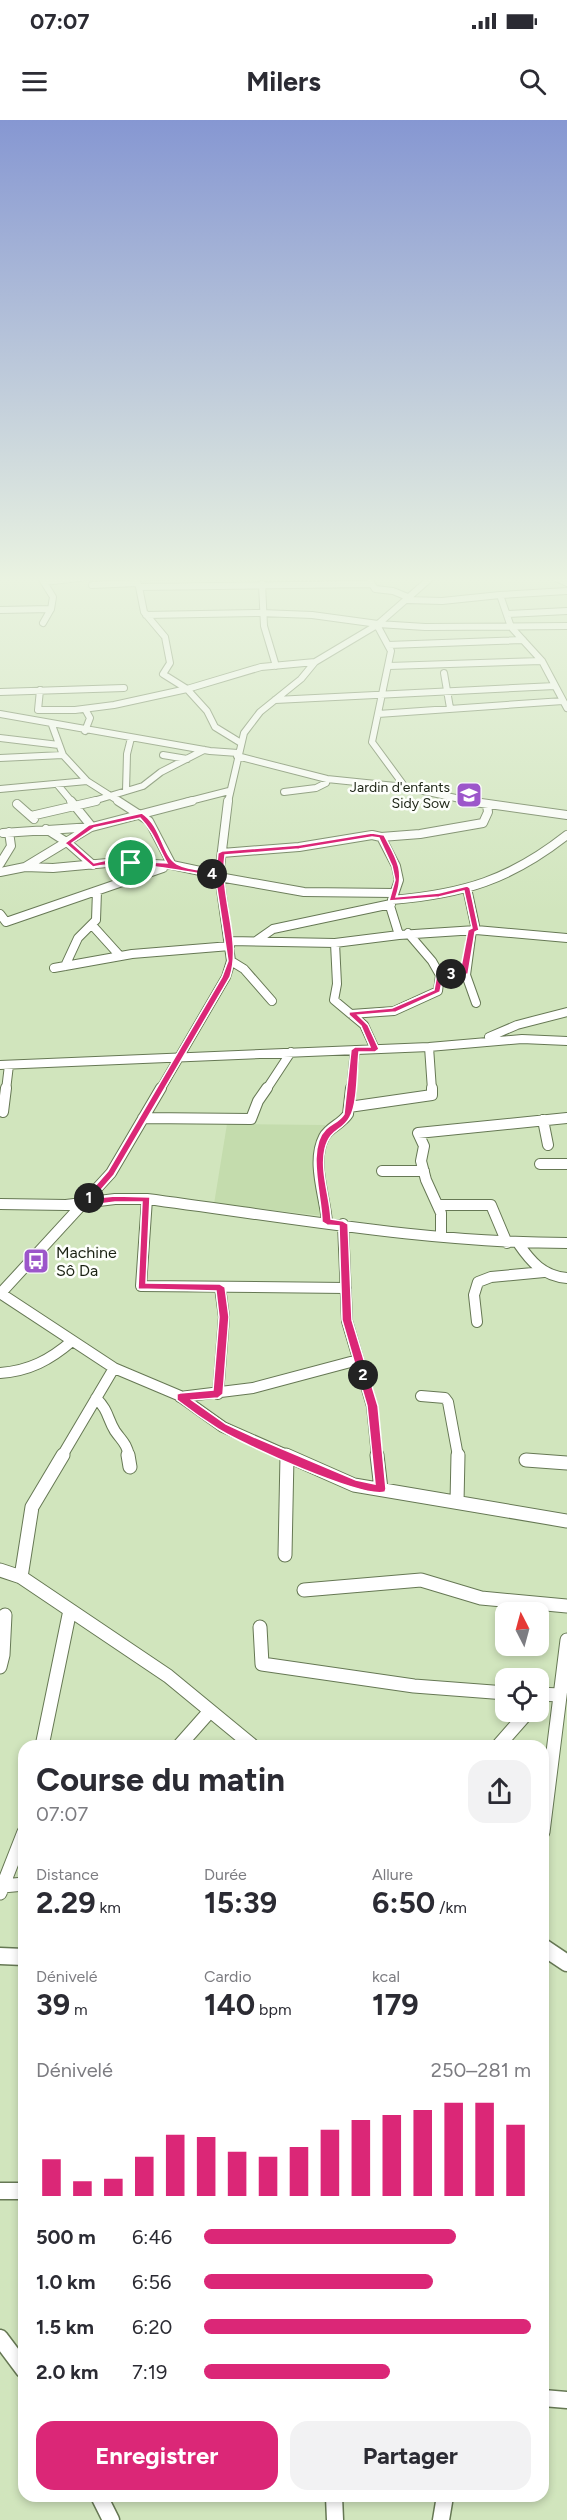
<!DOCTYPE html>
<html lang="fr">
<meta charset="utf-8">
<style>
:root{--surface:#fff;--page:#f2f2f3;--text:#2b2b33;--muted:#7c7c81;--accent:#db2777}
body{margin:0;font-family:Figtree,sans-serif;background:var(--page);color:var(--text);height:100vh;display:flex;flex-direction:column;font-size:22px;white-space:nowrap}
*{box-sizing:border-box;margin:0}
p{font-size:20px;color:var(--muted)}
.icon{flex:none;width:33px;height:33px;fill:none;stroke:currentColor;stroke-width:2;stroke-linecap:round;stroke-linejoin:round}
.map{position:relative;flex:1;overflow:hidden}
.drawer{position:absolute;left:18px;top:1620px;width:531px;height:762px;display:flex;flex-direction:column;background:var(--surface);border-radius:18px;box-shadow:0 3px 9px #0003}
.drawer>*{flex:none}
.needle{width:39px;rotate:354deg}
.fabs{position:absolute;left:495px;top:1482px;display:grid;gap:12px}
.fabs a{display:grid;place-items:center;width:54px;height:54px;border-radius:12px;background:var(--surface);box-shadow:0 3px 9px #0003;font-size:30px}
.pin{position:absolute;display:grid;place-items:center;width:51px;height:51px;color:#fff;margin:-26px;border:3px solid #fff;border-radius:50%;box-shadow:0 2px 6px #0007}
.km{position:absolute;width:30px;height:30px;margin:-15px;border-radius:50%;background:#222;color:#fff;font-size:16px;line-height:30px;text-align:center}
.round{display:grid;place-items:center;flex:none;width:63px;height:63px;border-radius:18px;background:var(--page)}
.summary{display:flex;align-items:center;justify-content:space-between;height:102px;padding:0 18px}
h1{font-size:33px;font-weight:700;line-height:45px}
.stats{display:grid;grid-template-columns:repeat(3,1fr);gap:9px;height:102px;padding:6px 18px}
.stats div{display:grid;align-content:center}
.stats b{font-size:30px;font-weight:700}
.stats small{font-size:16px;font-weight:400}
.stats p{font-size:16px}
.chart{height:168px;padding:12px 18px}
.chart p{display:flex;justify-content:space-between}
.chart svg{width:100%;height:108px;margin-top:6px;stroke:var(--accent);stroke-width:6}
.cta{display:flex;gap:12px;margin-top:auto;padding:12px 18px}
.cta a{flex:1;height:69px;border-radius:18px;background:var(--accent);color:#fff;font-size:24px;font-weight:700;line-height:69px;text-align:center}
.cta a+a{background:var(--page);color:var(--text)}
ul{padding:0 18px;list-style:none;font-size:20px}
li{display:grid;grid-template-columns:96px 72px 1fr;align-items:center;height:45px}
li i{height:15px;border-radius:8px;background:var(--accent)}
.status{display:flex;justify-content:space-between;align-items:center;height:42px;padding:0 30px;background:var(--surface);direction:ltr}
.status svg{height:16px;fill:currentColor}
header{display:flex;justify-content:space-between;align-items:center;height:78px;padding:0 18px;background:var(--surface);font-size:27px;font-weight:700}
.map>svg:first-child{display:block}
</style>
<div class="status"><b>07:07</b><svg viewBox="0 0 49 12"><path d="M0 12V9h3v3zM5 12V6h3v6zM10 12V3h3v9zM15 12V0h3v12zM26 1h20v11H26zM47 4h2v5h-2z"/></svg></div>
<header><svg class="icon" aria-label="menu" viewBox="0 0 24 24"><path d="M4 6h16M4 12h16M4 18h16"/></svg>Milers<svg class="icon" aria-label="search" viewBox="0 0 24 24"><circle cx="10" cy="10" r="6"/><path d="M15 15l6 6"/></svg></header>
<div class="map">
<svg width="567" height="2400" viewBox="0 0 567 2400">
<rect width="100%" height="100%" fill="#d1e5bd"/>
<path fill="#c4dcad" d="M227,1004L325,1005V1096L214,1084Z"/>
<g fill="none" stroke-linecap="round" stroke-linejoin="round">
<g stroke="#667854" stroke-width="8">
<path id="minor-far4" d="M40,456L53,477L51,489L43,503
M134,456L139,467L144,492L165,517L170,543L163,554L187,569L207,591L215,607L241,623
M367,456L375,469L393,471L410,478
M552,456L567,463
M135,458L171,456
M44,462L96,456
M262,464L264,506L276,546
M92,465L137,463
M139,467L371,464
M500,475L567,471
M407,480L442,481L500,475L511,507L542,541L567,588
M0,490L51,489
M507,494L567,491
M146,495L261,493L312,495L378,504L425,507L567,506
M377,505L391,531L372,622L405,667
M388,525L523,520
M389,546L542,541
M444,553L450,588
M40,570L38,590H75L114,585L187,569L261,547L315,542
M0,572L124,568
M275,580L555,566
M85,589L90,598L85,611
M0,594L210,631L238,633
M378,594L563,581
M52,605L63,635L87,661L120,682
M0,618L59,625
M163,635L187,639
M237,636L327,659L405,667L474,682
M0,638L63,635
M57,664L72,682
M0,669L87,661
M126,671L127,634L131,618
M284,672L316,668L326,663L327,659
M90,682L143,666L161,652L204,630
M186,682L229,671
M228,682L244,613L260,592L301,559L315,542L377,505L433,456"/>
</g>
<g stroke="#667854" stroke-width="10">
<path id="minor-far3" d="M71,681L92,707
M118,681L149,701L172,745
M467,681L567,695
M17,684L34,699
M31,696L96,681
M46,709L68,723L93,745
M3,713L92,707L192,681
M381,717L420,714L483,703L488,692L487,685
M222,733L299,727L372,715L381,717L396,746L399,760L390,786L399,815L476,810L567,818
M0,744L11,726L9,712
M25,747L91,707
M0,752L25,747L53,748L118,742L172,745L219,755
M219,757L304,772L394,773
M467,768L476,810
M392,780C463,774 510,760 567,715
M0,794L6,802L163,748
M92,805L120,836
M472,810L466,855L476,883
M229,821L335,823L399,815
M256,821L273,809L391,784
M335,823L337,864L334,880L364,905L375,929
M231,841L244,849L272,881
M65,846L78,818L96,800L97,771
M54,848L132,834L230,826
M440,855L464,854
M351,894L394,891L438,871L440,855L432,841L408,813
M489,917L517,905L567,892
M429,927L432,970
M0,945L429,927L522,919L567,921
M6,970L9,945
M160,970L226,857L231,841L219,755L228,681
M266,970L291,932
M351,970L355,930"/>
</g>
<g stroke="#667854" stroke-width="12">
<path id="minor-far2" d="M349,987L432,975V968
M3,992L6,968
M143,998L251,999L258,981L267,968
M543,1000L548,1025
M540,1044H567
M382,1051H424
M147,1079L141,1166L346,1168
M0,1084L66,1085L115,1079H147C286,1097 427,1123 567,1123
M439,1085H491L507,1123
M327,1102C325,1076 311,1042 324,1017C329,1007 342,1004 348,994L351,968
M343,1104L347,1201L372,1286L377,1336
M441,1117V1093L426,1060L421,1041L424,1026L418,1013L567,998
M518,1123C531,1142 543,1156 567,1158
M0,1173L114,1248L178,1275L223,1307L289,1336
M0,1174L111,1053L161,968
M477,1202L474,1175L478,1162L491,1157L544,1152
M0,1253C29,1251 50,1240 72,1221
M218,1274L224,1197L220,1167
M421,1276L445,1278L448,1282L458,1336
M180,1277L253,1268L358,1240
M96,1278C109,1291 107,1298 115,1311C122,1321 127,1324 129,1336
M62,1336L114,1248"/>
</g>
<g stroke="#667854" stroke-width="15">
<path id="minor-far1" d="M128,1335L130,1347
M286,1335L354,1365L567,1401
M377,1335L381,1369
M526,1340L567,1343
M457,1382L458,1335
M285,1435L287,1336
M0,1450L21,1457L168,1556L253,1626
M21,1457L32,1387L63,1335
M304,1470L421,1460L481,1478L567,1486
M260,1507L262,1544L414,1566L506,1573
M0,1547L3,1535L5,1495
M538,1574L560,1575
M42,1626L70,1490
M179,1626L210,1591
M498,1626L528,1592
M543,1712L567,1520
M3,1766L24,1764
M0,1773L24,1712"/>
</g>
<g stroke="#667854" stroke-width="19">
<path id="minor" d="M543,1827L567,1843
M0,1836L24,1837
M0,2071H24
M0,2218L24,2250
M543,2278L567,2280
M99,2376L111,2400
M334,2376L335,2400
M441,2400L445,2376"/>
</g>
<use href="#minor-far4" stroke="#fff" stroke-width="6"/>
<use href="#minor-far3" stroke="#fff" stroke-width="8"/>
<use href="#minor-far2" stroke="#fff" stroke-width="10"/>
<use href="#minor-far1" stroke="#fff" stroke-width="13"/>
<use href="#minor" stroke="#fff" stroke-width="16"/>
</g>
<linearGradient id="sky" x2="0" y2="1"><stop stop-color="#8697d2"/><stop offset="0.58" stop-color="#eaf3e1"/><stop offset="1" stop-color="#eaf3e1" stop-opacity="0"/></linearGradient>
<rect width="567" height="792" fill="url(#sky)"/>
<path fill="#db2777" stroke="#fff" stroke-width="1.5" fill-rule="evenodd" d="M142,693C162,706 162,736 177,744C188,750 203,750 216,752L218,733L222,731L299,725L372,713L384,715C397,739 405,750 396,777L439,773L467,766L470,768L479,810L475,812L468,854L443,857L440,872L396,892L358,895L368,905L379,929L375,932H359C357,948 358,984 350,997C342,1012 330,1008 325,1029C320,1051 330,1077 331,1099L343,1101L348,1104L352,1200L378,1286L386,1369L385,1372C362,1379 242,1324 218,1309C204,1300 190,1290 177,1280V1274L180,1273L213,1270L219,1197L216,1171L138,1169L142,1082H115L85,1086L80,1083L108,1051L222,857L228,841L215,756C175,751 134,739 93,747L65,723L89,705ZM140,698C153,711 158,727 167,743L107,740L94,743L72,723L94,708ZM372,717L379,718L392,746L395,760L389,781L439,777L464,771L472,808L468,810L460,852L437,853L434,870L392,888L349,892V895L361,906L370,927H355L351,930L344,994C339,1002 332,1003 326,1009C306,1028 322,1077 322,1102L327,1105L339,1106L342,1200L367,1286L375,1364L356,1360L254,1317L226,1304L192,1280L218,1278L223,1274L229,1197L225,1167L220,1164L146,1163L150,1077L115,1076L94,1078L114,1055L230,857C242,820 219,776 225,735L299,729Z"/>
<defs>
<g id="school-square" transform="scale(1.35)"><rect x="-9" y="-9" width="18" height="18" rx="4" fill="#9c56ca" stroke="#fdfffb"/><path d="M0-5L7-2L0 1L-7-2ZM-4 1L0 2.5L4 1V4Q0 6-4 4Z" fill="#fff"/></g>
<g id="bus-square" transform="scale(1.35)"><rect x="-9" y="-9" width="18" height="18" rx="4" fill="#9c56ca" stroke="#fdfffb"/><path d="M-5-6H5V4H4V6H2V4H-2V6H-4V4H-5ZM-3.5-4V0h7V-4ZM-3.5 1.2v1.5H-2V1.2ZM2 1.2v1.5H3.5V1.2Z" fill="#fff"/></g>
</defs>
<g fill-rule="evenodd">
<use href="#school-square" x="469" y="675"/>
<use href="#bus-square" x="36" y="1141"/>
</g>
<g text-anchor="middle" stroke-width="5" stroke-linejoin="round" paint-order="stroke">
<g font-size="14" fill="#1b2213" stroke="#fdfffb" text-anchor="end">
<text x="450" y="672">Jardin d'enfants<tspan x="450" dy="16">Sidy Sow</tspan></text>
</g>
<g font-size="16" fill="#1b2213" stroke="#fdfffb" text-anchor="start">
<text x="56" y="1138">Machine<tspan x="56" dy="18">Sô Da</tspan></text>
</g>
</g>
</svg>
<div class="fabs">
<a><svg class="needle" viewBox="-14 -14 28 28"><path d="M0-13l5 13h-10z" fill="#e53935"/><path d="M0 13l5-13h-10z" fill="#7c7c81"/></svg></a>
<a><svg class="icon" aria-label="locate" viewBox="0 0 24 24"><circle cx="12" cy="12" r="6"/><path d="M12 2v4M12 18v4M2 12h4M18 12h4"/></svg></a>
</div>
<div class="pin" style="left:131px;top:743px;background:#1e9e55"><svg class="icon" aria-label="arrive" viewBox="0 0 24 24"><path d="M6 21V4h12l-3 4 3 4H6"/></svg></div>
<b class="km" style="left:89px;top:1078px">1</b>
<b class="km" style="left:363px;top:1255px">2</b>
<b class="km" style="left:451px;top:854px">3</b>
<b class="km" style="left:212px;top:754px">4</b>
<section class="drawer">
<div class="summary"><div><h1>Course du matin</h1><p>07:07</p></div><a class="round"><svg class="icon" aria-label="share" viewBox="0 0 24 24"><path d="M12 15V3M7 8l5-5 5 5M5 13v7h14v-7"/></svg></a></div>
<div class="stats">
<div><p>Distance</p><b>2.29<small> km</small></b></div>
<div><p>Durée</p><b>15:39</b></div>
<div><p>Allure</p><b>6:50<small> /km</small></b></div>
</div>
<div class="stats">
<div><p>Dénivelé</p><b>39<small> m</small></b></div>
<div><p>Cardio</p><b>140<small> bpm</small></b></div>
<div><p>kcal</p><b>179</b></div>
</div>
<div class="chart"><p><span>Dénivelé</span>250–281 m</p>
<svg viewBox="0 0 160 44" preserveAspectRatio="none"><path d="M5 44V29M15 44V38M25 44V37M35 44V28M45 44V19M55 44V20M65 44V26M75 44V28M85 44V24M95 44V17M105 44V13M115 44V11M125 44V9M135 44V6M145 44V6M155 44V15"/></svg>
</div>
<ul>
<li><b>500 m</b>6:46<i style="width:77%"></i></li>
<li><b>1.0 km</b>6:56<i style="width:70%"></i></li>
<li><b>1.5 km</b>6:20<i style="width:100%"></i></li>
<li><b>2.0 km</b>7:19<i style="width:57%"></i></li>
</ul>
<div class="cta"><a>Enregistrer</a><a>Partager</a></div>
</section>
</div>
